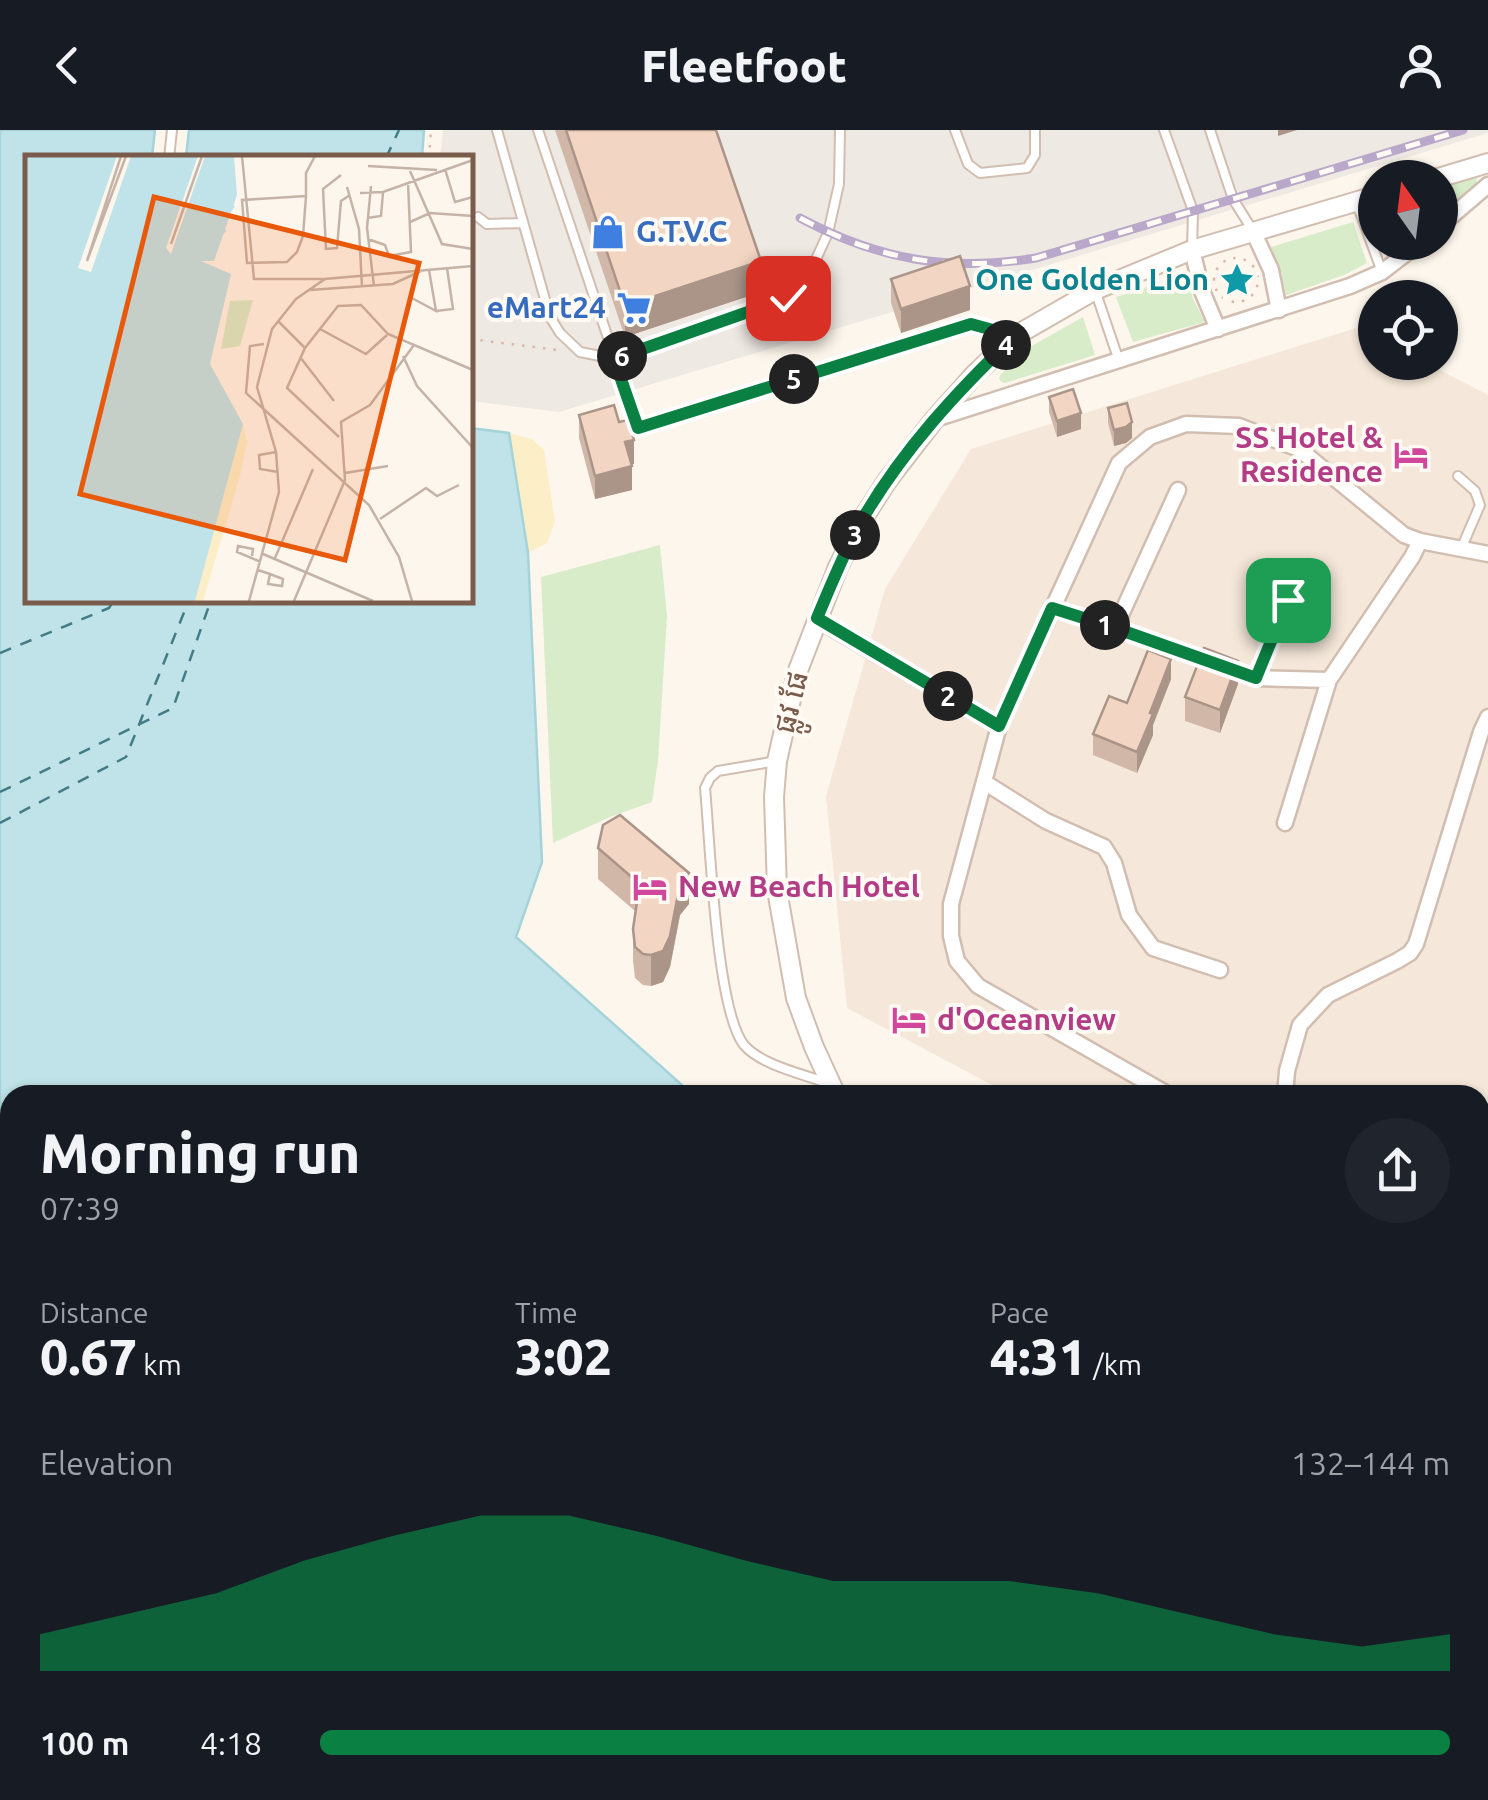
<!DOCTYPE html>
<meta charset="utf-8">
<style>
:root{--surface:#171b24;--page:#20242c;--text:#f1f3f6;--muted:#9ea1a6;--accent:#0b8043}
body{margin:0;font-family:Ubuntu,"Noto Sans Khmer",sans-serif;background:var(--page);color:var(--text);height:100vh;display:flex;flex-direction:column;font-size:38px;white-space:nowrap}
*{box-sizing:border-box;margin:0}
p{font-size:32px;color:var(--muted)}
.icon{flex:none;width:55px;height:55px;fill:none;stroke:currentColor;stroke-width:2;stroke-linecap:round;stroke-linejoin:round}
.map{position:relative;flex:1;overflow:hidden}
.drawer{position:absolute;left:0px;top:955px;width:1490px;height:715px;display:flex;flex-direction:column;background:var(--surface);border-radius:30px 30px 0 0;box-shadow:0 2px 8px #0004}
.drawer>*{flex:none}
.needle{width:65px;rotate:346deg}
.fabs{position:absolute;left:1358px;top:30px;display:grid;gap:20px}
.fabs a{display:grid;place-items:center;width:100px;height:100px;border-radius:50%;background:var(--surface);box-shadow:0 2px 8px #0004;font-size:50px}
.pin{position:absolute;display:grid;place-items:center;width:85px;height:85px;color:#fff;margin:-42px;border-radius:20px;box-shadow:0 5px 15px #0006}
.km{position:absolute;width:50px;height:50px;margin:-25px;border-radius:50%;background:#222;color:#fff;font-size:28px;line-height:50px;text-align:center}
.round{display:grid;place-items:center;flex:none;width:105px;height:105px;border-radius:52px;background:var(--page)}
.summary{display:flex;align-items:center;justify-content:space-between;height:170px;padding:0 40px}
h1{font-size:55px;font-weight:800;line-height:75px}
.figures{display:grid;grid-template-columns:repeat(3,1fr);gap:15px;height:170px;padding:10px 40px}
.figures div{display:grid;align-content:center}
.figures b{font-size:50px;font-weight:800}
.figures small{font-size:28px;font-weight:400}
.figures p{font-size:28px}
.chart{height:280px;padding:20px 40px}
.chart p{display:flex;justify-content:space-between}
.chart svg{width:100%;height:180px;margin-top:10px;fill:var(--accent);opacity:.7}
ul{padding:0 40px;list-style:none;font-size:32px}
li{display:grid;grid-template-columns:160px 120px 1fr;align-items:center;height:75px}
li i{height:25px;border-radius:12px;background:var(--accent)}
header{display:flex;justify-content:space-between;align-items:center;height:130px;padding:0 40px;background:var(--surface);font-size:45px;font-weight:800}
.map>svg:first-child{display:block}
</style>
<header><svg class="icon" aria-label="back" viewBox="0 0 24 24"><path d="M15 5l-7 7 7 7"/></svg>Fleetfoot<svg class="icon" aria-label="person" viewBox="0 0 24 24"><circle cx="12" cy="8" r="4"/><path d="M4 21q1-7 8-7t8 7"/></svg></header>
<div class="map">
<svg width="1488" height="1670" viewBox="0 0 1488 1670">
<rect width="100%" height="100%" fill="#fdf6ec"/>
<path fill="#f5e8da" d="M1359,197L1375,206V232L1426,233L1488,265V1670H1289L1291,1660H1480V965H1011L847,878L826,666L885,459L971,319Z"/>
<path fill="#efe9e4" d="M443,0H1488V3L559,282L470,271V28H440Z"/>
<path fill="#d8ecc9" d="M1471,47L1477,48L1476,55L1440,85V57Z
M1353,92L1367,133L1344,145L1286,165L1281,142L1271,117Z
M1187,144L1193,169L1205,192L1133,212L1116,167Z
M1083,187L1095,225L1005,253L1001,252L999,248L1001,244L1028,218Z
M660,415L667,486L658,631L652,672L610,687L553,713L541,447Z"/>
<path fill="#fcefc7" d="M509,303L532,309L544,320L555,391L547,413L528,423Z"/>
<path fill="#bfe3e8" stroke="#a5d3da" stroke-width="2.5" d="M0,0H155L152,27L28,28V470H470V298L509,303L528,423L542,732L516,807L682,955L689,965H10V1660H773L772,1670H0Z
M189,0H424L422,27H186Z"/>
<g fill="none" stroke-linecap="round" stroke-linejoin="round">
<path stroke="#437c86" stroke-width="2.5" stroke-dasharray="12 10" stroke-linecap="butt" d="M386,28L399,0
M0,523L109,478L114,470
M0,662L173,578L211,470
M0,693L126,627L189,470"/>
<g stroke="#d1beb0" stroke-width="12">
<path id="service" d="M497,0L550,187L560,203L580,222L615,229L788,168L800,159L807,149L828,103L839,54L840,0
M538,0L638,297L971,194L1012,205
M955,0L968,34L980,43L1027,38L1035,25V0
M1164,0L1193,81L1192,120
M1210,0L1233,69L1253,101
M169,28L172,0
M1356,71L1382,142
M478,87L487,94L523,93
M1095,160L1119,231
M1458,346L1475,361L1480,375L1461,419
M777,631L718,641L710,648L705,658C710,710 716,880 744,915C761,935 803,944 827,953
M1133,1670L1135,1660"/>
</g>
<g stroke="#d1beb0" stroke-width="19">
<path id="minor" d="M1440,96L1488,55
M1253,101L1271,140L1279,180
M1192,120L1202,161L1218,199
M935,289L1350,156L1382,142L1421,112
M1051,478L1115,498L1256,548L1329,550L1412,427L1420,411
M817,489L999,596
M1115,498L1178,360
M1256,548L1288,471L1286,461L1273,444
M984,652L1046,691L1104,717L1114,733L1129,785L1153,818L1220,840
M1285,693L1329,550
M1169,965L978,856L957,831L951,806V774L999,596L1119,333L1150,307L1186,294L1239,296L1299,319L1404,405L1420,411L1488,424
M1285,965L1287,941L1300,895L1328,865L1397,831L1410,823L1416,814L1481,602L1488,587
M1480,1163L1488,1164
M1318,1670L1319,1660"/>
</g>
<g stroke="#d1beb0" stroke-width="22">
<path id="tertiary" d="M1438,48L1488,33
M836,965L814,917L796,868L777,760L774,667L777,631L797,543L838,437L862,390L887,351L934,290L974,245L1015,206L1095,160L1192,120L1375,66
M1480,1295L1488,1301
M1052,1670V1660"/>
</g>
<path stroke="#d9b8a5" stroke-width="2.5" stroke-dasharray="2.5 8" stroke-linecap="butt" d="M429,28L431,0
M470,33L478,34
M1214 150a22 22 0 1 1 44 0a22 22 0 1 1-44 0Z
M470,209L558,220"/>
<use href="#service" stroke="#fff" stroke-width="8"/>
<use href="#minor" stroke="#fff" stroke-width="14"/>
<use href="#tertiary" stroke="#fff" stroke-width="18"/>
<g stroke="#b9a8c9" stroke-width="9">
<path id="rail" d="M800,88C879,130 948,142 1036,128L1463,0"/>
</g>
<use href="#rail" stroke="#fffaf3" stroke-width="5" stroke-dasharray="15" stroke-linecap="butt"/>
</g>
<path fill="#d1b7a8" d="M555,0H716L761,162L625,207Z
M891,149L970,180L901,203L891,173Z
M1049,267L1081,299L1057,307L1049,282Z
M1108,278L1132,308L1126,313L1114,316L1108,293Z
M579,285L619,292L634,334H631L632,360L595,369L579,308Z
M1171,549L1153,595V605L1137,643L1093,625V604L1127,573Z
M1238,554L1220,603L1185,591V567Z
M598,718L689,774L680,785L670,837L663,852L651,856L643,855L635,848L633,830V799L635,781L598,749Z
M831,1660H1013V1670H831Z"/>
<path fill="#aa9588" d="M1278,0H1297L1278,6Z
M761,131V162L625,207V176Z
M970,156V180L901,203V179Z
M1081,283V299L1057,307V291Z
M1132,292V308L1126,313L1114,316V300Z
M634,310V334L625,336V312Z
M632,336V360L595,369V346Z
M1171,529V549L1153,595V605L1137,643V622L1150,583Z
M1238,531V554L1220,603V580Z
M689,743V774L680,785L670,837L663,852L651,856V825L680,754Z"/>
<path fill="#f3d5c3" stroke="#aa9588" stroke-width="2.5" d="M566,0H716L761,131L625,176Z
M960,126L970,156L901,179L891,149Z
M1073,259L1081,283L1057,291L1049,267Z
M1127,273L1132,292L1126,297L1114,300L1108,278Z
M614,275L619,292L628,290L634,310L625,312L632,336L595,346L579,285Z
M1204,518L1238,531L1220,580L1185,567Z
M1148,520L1171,529L1150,583L1153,584L1137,622L1093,604L1109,566L1127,573Z
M620,685L689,743L680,754L670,806L663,821L651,825L643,824L635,817L633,799L638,765L635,750L598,718L603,695Z
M831,1660H984L983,1670H831Z"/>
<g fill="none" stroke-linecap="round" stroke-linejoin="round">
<g stroke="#fff" stroke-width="20">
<path id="route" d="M788,168L614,229L638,298L971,194L1015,206C957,261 902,321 862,390C844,422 831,455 817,488L999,596L1052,478L1115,498L1256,548L1288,470"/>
</g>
<use href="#route" stroke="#0b8043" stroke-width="12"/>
</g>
<defs>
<g id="shop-bare" transform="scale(2.7)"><path d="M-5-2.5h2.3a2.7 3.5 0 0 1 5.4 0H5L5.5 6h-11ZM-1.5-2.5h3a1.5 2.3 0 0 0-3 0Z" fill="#3f7fe0" stroke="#fffaf3" stroke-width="2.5" paint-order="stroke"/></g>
<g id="sight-bare" transform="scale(2.7)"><path d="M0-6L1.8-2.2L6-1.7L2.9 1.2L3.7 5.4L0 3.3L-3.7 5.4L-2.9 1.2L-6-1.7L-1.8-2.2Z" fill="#0f9aa8" stroke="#fffaf3" stroke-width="2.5" paint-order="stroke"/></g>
<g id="supermarket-bare" transform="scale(2.7)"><path d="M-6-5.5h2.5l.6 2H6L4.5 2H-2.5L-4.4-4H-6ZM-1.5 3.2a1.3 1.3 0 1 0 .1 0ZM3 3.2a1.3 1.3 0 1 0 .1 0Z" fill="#3f7fe0" stroke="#fffaf3" stroke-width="2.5" paint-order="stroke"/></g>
<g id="hotel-bare" transform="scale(2.7)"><path d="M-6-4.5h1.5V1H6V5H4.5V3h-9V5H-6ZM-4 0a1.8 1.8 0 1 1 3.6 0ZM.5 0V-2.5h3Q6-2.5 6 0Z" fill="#d1479c" stroke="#fffaf3" stroke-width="2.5" paint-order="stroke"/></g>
</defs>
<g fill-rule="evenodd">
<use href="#shop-bare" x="608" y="102"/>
<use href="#sight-bare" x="1237" y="150"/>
<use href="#supermarket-bare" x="634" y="178"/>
<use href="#hotel-bare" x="1411" y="325"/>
<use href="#hotel-bare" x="650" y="757"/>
<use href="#hotel-bare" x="909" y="890"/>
</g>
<g text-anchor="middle" stroke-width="8" stroke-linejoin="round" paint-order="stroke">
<g font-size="30" font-weight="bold" fill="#366cbe" stroke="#fffaf3" text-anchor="start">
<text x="636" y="112">G.T.V.C</text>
<text x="606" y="188" text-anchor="end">eMart24</text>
</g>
<g font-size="30" font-weight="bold" fill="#0d838f" stroke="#fffaf3" text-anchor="end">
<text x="1209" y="160">One Golden Lion</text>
</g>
<g font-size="30" font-weight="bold" fill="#b23c85" stroke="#fffaf3" text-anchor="start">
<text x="1383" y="318" text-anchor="end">SS Hotel &amp;<tspan x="1383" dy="34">Residence</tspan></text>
<text x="678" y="767">New Beach Hotel</text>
<text x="937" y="900">d'Oceanview</text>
</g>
<g font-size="30" fill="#7a5c4d" stroke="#fffaf3">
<text transform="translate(791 572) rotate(-76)" y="10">ផ្លូវ ផែ</text>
</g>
</g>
<g transform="translate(25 25)">
<rect width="448" height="448" fill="#fdf6ec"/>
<path d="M228,145L215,191L196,194L205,146Z" fill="#d8ecc9"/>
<path d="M218,269L222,287L215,321L178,446H170Z" fill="#fcefc7"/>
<path d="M0,1H173L141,93L146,99L180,1H209L212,40L189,106H176L206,119L185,209L218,269L170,446H0Z" fill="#bfe3e8"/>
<path d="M92,1H106L66,117L53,113Z" fill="#fdf6ec"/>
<path fill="none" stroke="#bfe3e8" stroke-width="5" d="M0,129L64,142L127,132L169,94M0,182L134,153L166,105L200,74M0,189L124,160L208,50"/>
<path fill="none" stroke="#c5b3a7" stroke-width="2.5" d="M96,1L62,106L101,1M217,1L229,124H300M343,11L412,15M420,14L430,47L448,42M385,16L417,89L448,94M316,20L298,34L301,94L312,93L316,46L325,40M346,31L342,73L349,131M322,32L334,74L337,132M335,38L358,37L448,5M281,41L217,45L222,108L262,107L272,97L278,81L281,41V18L290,1M342,63L356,61L358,38M385,67L405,58L448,61M343,84L360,90L364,101L386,97L383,28M146,89L177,1M285,135L368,129L396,116M385,142L411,156L404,115M411,156L428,154L422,113M253,166L280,193M295,174L341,199L362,180M239,189L225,191L221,238L344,350L374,402L387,446M378,201L392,231L448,293M275,202L309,246M314,282L262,233L280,193L313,151L336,150L363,179L448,215M251,297L234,300L235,314L253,317M320,318L363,311M355,364L401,333L412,341L434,330M238,399L348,446M227,401L228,394L213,391L212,397L236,407M250,403L288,314M233,415L245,419L258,424L257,431L243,429L245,419M224,446L254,337L251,297L232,232L247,174L271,144L300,124L448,111M269,446L320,325L316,267L345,250L389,190"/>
<path fill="#e8590c" fill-opacity="0.15" stroke="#e8590c" stroke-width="5" d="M129,42L394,108L320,405L55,339Z"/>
<rect width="448" height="448" fill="none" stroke="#7a5c4d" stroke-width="5"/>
</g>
</svg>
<div class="fabs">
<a><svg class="needle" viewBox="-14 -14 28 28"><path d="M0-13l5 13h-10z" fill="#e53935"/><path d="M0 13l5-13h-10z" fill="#9ea1a6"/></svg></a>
<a><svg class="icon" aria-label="locate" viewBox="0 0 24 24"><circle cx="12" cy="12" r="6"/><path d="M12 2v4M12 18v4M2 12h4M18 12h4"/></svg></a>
</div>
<div class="pin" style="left:1288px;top:470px;background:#1e9e55"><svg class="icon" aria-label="arrive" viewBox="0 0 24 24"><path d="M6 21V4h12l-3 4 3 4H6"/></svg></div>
<div class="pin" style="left:788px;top:168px;background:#d93025"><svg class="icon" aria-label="check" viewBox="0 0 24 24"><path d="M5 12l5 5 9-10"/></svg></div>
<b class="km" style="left:1105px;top:495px">1</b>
<b class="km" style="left:948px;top:566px">2</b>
<b class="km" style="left:855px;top:405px">3</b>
<b class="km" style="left:1006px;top:215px">4</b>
<b class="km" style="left:794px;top:249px">5</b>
<b class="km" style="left:622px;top:226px">6</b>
<section class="drawer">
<div class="summary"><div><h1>Morning run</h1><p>07:39</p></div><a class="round"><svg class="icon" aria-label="share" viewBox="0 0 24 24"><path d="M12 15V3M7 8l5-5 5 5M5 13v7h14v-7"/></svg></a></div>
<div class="figures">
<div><p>Distance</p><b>0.67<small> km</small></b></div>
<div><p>Time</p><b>3:02</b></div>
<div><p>Pace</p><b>4:31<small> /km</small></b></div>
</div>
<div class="chart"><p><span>Elevation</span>132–144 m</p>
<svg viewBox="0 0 160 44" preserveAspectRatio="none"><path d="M0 44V35L10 30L20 25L30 17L40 11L50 6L60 6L70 11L80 17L90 22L100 22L110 22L120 25L130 30L140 35L150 38L160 35V44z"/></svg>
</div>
<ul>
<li><b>100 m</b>4:18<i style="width:100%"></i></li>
</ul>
</section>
</div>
